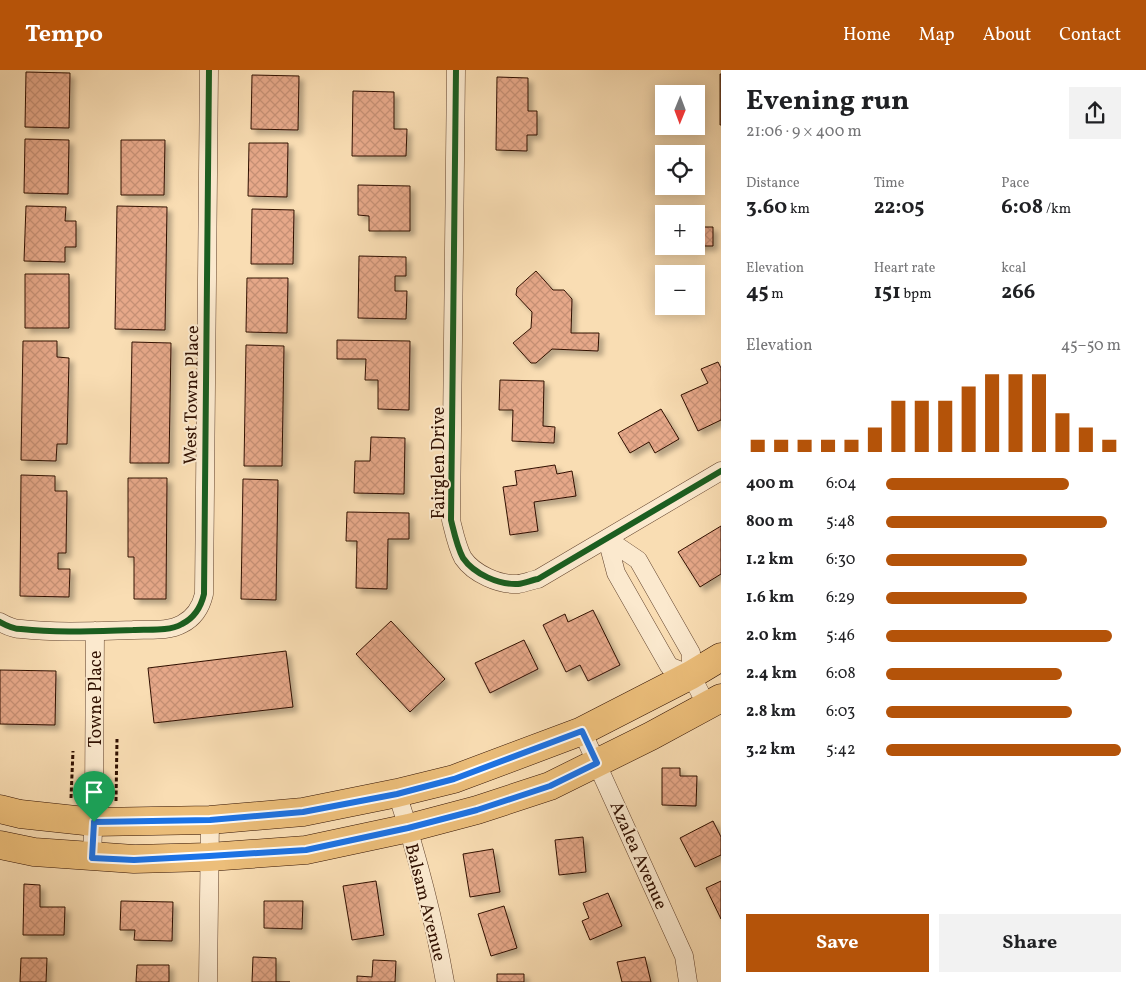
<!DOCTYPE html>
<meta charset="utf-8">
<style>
:root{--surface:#fff;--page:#f2f2f2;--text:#202124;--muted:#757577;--accent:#b45309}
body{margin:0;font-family:Vollkorn,serif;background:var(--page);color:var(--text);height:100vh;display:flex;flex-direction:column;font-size:19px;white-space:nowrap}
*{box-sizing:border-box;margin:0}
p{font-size:16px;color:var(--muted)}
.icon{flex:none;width:28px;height:28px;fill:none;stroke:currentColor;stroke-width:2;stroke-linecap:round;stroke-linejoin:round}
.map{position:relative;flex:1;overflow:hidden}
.details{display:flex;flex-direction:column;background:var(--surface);width:425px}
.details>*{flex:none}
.needle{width:32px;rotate:181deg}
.controls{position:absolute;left:655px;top:15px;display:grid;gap:10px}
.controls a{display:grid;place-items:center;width:50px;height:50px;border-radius:0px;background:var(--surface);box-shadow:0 2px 12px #0003;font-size:25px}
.pin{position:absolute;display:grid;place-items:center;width:42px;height:42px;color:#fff;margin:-51px -21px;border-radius:50% 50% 50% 0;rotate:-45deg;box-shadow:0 0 5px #0007}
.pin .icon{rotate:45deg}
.round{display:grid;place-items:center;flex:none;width:52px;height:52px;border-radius:0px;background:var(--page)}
.head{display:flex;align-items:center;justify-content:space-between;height:85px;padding:0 25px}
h1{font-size:28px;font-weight:700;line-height:38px}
.stats{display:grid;grid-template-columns:repeat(3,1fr);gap:8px;height:85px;padding:5px 25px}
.stats div{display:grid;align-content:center}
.stats b{font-size:21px;font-weight:700}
.stats small{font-size:14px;font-weight:400}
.stats p{font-size:14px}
.chart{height:140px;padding:10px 25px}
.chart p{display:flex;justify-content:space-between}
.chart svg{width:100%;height:90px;margin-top:5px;stroke:var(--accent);stroke-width:6}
.primary-button{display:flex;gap:10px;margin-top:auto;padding:10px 25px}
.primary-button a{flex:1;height:58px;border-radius:0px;background:var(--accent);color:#fff;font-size:20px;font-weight:700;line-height:58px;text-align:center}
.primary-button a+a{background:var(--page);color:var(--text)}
ul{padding:0 25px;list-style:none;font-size:16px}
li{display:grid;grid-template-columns:80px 60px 1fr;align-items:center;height:38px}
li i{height:12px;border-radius:6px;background:var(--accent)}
header{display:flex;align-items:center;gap:30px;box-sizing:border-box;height:70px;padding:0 25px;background:var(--accent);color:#fff}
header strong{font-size:24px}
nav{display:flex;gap:28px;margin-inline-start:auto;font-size:18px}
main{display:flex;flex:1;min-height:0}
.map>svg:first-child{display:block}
</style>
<header>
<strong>Tempo</strong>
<nav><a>Home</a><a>Map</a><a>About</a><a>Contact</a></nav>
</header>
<main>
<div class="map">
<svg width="721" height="912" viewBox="0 0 721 912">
<defs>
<pattern id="building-cross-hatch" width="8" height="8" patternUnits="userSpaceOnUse" patternTransform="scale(1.25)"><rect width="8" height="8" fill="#e6a889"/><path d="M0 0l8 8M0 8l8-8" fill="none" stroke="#c69074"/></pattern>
<filter id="shadow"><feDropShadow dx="4.5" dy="4.5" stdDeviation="2.5" flood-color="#0004"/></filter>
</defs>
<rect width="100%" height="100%" fill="#f9ddb3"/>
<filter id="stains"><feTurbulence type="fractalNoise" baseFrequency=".004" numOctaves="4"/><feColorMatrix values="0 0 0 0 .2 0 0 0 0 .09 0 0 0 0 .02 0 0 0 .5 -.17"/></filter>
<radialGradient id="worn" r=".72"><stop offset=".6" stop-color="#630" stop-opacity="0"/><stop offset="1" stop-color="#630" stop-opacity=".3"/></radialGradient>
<path fill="url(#building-cross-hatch)" stroke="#301000" filter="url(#shadow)" d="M26,2L70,3L69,58L25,57Z
M720,4H721V55H720Z
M252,5L299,6L298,60L251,59Z
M497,7L528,8V41H537V65H527V81L496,80Z
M353,21L394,22V59H407L406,86H352Z
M25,69L69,70L68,124L24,123Z
M121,70H165L164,125H121Z
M249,73H288L287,127L248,126Z
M358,115L410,116V161H369V146L358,145Z
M26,136L66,137L65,151H76V177H65V192L24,191Z
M117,136L167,137L165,260L115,259Z
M252,139L294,140L293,194H251Z
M696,157H713V176H696Z
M359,186L406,187V206H395V221H407L406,249L358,248Z
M536,201L553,220H564L572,229L571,263H599L598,281L552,279L536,293H531L513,273L531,258L532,242L516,225L517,218Z
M25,204H69V258H25Z
M247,208H288L287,263L246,262Z
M337,270L410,271L409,340L378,339V310H365L366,289H337Z
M23,271H57V287L69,288L67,374H57L56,391L21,390Z
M132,272L171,273L169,393H130Z
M246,275L284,276L282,396H244Z
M718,292L721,298V350L698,361L681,325L708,313L701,299Z
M500,310L544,311L543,356L555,357L554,373L512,371L513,340H499Z
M661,339L679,369L655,383L649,372L630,383L618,363Z
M371,367L405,368L404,424L354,423L355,391H370Z
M555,395L557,404L572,401L576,426L534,432L538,461L510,465L503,417L517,415L515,401Z
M21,405L55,406V421H67L66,483H58V499H70L69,527L20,526Z
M128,408H167L166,529H134V487H128Z
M243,409L278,410L276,530L241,529Z
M347,442L409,443V469H388L387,519L356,518L357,471H346Z
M721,456V504L700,517L678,482Z
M593,540L620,595L588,611L580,595L566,602L543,555L565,544L568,552Z
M391,551L445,609L410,642L356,584Z
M524,570L538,599L490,623L475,593Z
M286,581L293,637L154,653L148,598Z
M0,600L56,601L55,655L0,654Z
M662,698H680V706H697L696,736L662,735Z
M713,751L721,767V785L695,797L680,768Z
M583,767L586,802L559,805L555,770Z
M493,779L500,822L470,827L463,784Z
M376,811L384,865L352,870L343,816Z
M721,811V849L706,818Z
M24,814L40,815V837H65L64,865H23Z
M608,823L622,856L590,870L582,851L589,848L583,833Z
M121,831L173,832L172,871L134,870L135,860H120Z
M264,831H303L302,859L264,858Z
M504,836L517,878L491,886L478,844Z
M253,887L276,888V912H290H252Z
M645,887L651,912H622L617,892Z
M21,888H47L46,912H20Z
M373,890L396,891L395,912H357V906L372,907Z
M137,895H169V912H136Z
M497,904H524V912H497Z"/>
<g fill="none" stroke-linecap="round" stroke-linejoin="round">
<g stroke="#62432d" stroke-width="19">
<path id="minor" d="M456,0L451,450C454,462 457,477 463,488C474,504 499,515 518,514C525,513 532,510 538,509L721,401
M607,469L616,503L669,596L691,605L707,636
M607,469L638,490L691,583V605
M0,552C7,556 13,559 21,559C58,563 96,561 133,560C148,559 168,562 182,554C194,548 201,537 204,524L209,0
M582,661L684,886L688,912
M397,723C417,785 434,849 445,912
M92,788L94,731L95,561
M208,912L210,750"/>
</g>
<g stroke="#301000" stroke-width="29">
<path id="primary" d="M0,739L20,744L94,752L210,750L303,742L397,723L454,709L582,661L691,605L721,587
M0,775L34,782L134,789L209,787L306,780L409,758L477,740L550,716L651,666L721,628"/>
</g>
<path stroke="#301000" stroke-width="3" stroke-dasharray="4 2.5" stroke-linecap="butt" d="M71,728L73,681
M116,731L117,669"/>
<use href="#minor" stroke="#fbe9ce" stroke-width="18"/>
<use href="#primary" stroke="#ecbe7a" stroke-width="28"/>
<g stroke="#fbe9ce" stroke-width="9">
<path id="cycleway" d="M456,0L451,450C454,462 457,477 463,488C474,504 499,515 518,514C525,513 532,510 538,509L721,401
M0,552C7,556 13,559 21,559C58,563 96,561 133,560C148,559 168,562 182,554C194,548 201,537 204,524L209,0"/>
</g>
<use href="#cycleway" stroke="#1b5e20" stroke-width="6"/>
</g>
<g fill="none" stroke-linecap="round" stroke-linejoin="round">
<g stroke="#fff" stroke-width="10">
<path id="route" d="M582,661L597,693L550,716L477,740L408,758L306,780L209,786L134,790L92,788L94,752L210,750L303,742L397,724L454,709Z"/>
</g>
<use href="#route" stroke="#1a73e8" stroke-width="6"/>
</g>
<g text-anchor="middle" stroke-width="4" stroke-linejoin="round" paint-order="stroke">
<g font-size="18" fill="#301000" stroke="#fbe9ce">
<text transform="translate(191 325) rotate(-89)" y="6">West Towne Place</text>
<text transform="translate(438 393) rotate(-90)" y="6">Fairglen Drive</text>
<text transform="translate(95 629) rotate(-90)" y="6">Towne Place</text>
<text transform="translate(639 785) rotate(66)" y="6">Azalea Avenue</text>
<text transform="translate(426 832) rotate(76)" y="6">Balsam Avenue</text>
</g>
</g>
<rect width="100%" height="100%" filter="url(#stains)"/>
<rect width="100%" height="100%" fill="url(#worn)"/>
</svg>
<div class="controls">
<a><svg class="needle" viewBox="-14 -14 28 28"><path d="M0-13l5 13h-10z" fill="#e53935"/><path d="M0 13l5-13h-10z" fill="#757577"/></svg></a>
<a><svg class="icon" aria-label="locate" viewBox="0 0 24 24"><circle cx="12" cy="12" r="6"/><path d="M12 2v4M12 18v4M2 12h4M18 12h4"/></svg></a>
<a>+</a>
<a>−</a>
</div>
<div class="pin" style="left:94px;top:752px;background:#1e9e55"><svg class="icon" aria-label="arrive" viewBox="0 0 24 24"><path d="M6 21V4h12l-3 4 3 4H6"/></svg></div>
</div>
<section class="details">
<div class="head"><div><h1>Evening run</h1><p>21:06 · 9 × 400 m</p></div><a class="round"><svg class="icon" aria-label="share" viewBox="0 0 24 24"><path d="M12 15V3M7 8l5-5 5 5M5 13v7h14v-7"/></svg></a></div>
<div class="stats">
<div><p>Distance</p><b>3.60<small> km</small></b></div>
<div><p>Time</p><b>22:05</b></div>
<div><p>Pace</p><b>6:08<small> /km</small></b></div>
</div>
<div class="stats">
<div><p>Elevation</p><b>45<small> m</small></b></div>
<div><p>Heart rate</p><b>151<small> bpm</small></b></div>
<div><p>kcal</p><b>266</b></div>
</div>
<div class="chart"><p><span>Elevation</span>45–50 m</p>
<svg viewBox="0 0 160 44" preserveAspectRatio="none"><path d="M5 44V38M15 44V38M25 44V38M35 44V38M45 44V38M55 44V32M65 44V19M75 44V19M85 44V19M95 44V12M105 44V6M115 44V6M125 44V6M135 44V25M145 44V32M155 44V38"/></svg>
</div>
<ul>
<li><b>400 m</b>6:04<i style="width:78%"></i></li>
<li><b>800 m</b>5:48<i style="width:94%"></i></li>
<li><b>1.2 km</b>6:30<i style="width:60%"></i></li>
<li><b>1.6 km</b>6:29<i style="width:60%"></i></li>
<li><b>2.0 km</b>5:46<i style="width:96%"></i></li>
<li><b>2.4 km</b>6:08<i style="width:75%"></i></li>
<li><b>2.8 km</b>6:03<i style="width:79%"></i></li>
<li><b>3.2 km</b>5:42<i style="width:100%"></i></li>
</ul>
<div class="primary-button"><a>Save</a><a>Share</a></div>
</section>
</main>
